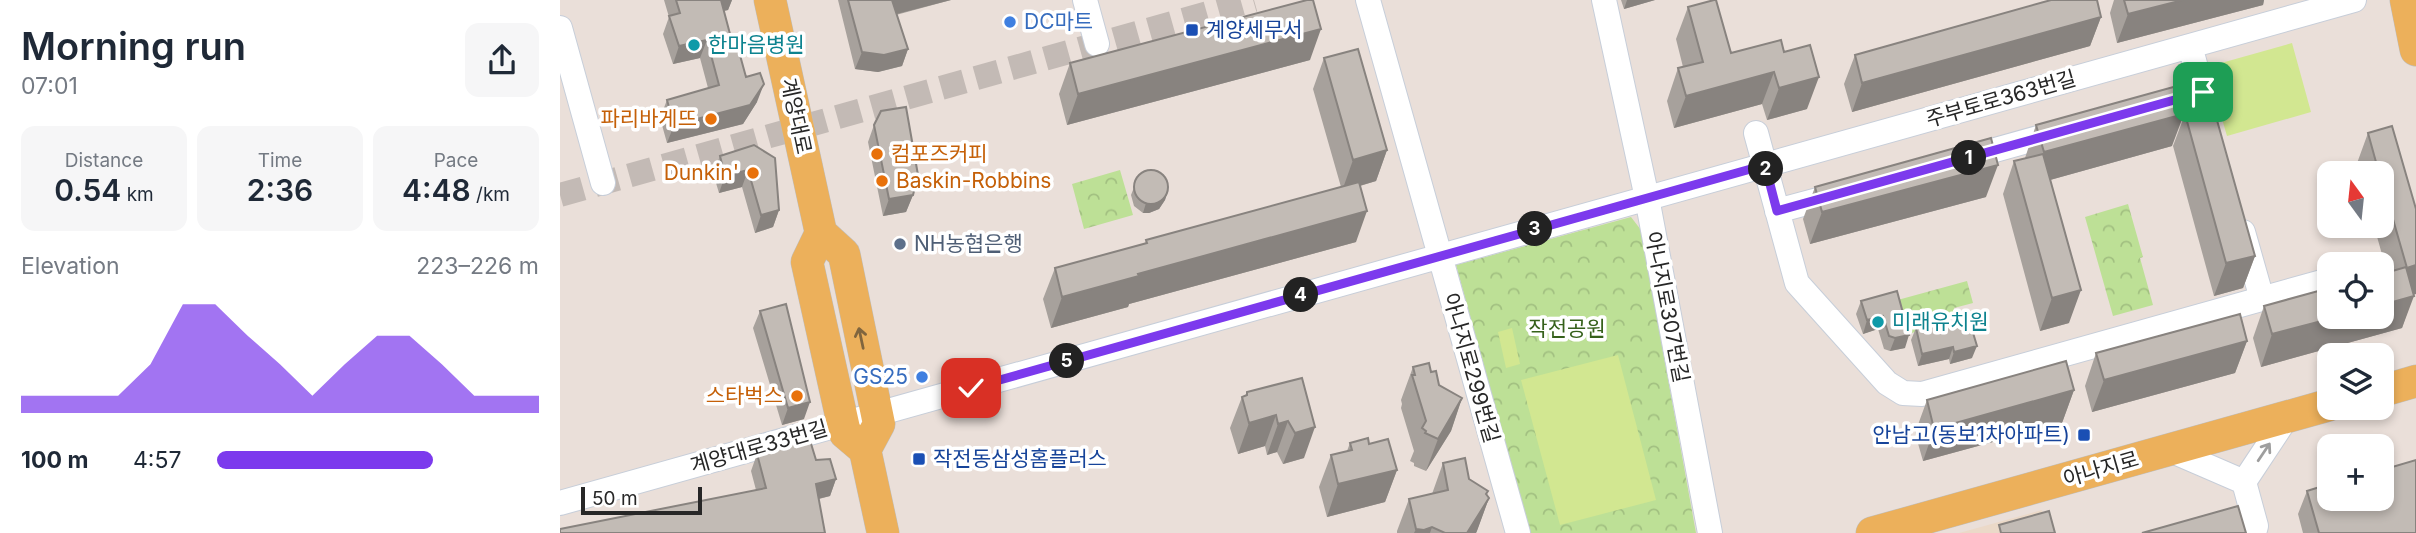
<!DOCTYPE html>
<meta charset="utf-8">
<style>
:root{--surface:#fff;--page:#f6f6f7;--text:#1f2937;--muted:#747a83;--accent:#7c3aed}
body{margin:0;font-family:Inter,"Noto Sans KR",sans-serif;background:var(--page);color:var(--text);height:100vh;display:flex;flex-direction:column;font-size:26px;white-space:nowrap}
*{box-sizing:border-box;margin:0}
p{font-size:23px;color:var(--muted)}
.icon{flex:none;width:38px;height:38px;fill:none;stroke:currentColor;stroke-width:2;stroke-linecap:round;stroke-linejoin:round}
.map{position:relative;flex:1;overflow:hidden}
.side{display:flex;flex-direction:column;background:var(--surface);width:560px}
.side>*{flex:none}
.needle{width:46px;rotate:345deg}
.controls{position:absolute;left:1757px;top:161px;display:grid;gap:14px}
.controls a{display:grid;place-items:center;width:77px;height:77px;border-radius:14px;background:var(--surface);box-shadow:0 4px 10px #0003;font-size:35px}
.scale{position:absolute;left:21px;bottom:18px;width:121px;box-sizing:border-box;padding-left:7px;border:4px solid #272727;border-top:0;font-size:19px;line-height:24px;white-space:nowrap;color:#272727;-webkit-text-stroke:5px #fff;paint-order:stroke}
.pin{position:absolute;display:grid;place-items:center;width:60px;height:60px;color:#fff;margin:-30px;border-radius:14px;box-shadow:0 4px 10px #0006}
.km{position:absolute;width:35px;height:35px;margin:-18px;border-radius:50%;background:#222;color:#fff;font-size:19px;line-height:35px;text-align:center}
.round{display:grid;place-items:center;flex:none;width:74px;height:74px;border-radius:14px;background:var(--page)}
.headline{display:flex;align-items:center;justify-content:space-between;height:119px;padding:0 21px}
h1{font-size:38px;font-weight:600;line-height:52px}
.stats{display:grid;grid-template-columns:repeat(3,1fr);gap:10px;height:119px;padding:7px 21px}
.stats div{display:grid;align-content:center;border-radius:14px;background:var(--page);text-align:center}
.stats b{font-size:30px;font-weight:600}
.stats small{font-size:19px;font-weight:400}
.stats p{font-size:19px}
.chart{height:196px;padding:14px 21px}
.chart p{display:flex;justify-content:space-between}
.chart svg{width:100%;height:126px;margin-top:7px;fill:var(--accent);opacity:.7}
ul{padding:0 21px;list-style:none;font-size:23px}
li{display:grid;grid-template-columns:112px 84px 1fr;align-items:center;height:52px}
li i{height:18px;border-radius:9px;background:var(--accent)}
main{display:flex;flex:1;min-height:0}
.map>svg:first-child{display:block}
</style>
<main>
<section class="side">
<div class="headline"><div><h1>Morning run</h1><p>07:01</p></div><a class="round"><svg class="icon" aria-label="share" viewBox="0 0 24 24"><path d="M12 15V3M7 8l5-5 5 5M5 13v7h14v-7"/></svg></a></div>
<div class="stats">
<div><p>Distance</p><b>0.54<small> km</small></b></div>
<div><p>Time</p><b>2:36</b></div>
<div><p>Pace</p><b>4:48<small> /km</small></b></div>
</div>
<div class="chart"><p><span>Elevation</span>223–226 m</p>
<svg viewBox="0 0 160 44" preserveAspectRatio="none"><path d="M0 44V38L10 38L20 38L30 38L40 27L50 6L60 6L70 17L80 27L90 38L100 27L110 17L120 17L130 27L140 38L150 38L160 38V44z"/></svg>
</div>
<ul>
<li><b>100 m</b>4:57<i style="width:67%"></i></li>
</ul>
</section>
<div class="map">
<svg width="1856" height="533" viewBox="0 0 1856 533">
<defs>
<pattern id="park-crowns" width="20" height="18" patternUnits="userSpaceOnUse" patternTransform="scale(1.75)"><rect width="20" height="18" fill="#bde096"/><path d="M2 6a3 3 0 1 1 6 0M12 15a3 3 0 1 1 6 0" fill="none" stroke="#a2c081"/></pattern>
</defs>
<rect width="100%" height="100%" fill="#eadfd9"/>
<path fill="#ebd9c8" d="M1482,510L1489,533H1399Z"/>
<path fill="url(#park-crowns)" d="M560,170L573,215L524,229L512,184Z
M1568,204L1583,257L1580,258L1593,305L1553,316L1525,217Z
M1071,217L1081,230L1136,533H969L896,265Z
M1407,281L1413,303L1394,308L1397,321L1344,335L1334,301Z"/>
<path fill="#d2e791" d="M1732,43L1751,112L1667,136L1647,67Z
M952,328L960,364L946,368L938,332Z
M1058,355L1096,500L1000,525L961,380Z"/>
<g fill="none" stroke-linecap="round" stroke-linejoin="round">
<path stroke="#c3bab5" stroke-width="24" stroke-dasharray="24 12" stroke-linecap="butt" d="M0,195L694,0"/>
<g stroke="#c7ced9" stroke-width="26">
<path id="minor" d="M525,0L537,44
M808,0L958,533
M1044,0L1087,198L1150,533
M0,28L43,183
M1630,46L1647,107
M1588,107L1643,92
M1196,133L1237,283L1327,383L1343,393L1362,394L1769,280
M1403,159L1503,131
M1217,211L1280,194
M1683,232L1702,299
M1610,450L1684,482L1727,417
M1684,482L1696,526L1694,533
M0,503L1794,0"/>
</g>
<g stroke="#bebebe" stroke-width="33">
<path id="major" d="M210,0L261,233L284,254L319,424L305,450
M1846,0L1856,50
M261,233L247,262L285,433L305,450L323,533
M1822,391L1856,381
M1312,533L1769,405"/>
</g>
<use href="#minor" stroke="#fff" stroke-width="24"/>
<use href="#major" stroke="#ecb05b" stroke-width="32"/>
</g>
<path fill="#a7a19c" d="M104,0H172L168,10L164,11L174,49L197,102L183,124L107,143L100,118L107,100L148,88L140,58L113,64L103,34L109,17Z
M278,0H391L336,15L348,49L342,66L318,72L295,69Z
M1061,0H1095L1064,9Z
M1554,0H1704L1703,5L1557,43L1550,13Z
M1128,7L1171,53L1224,52L1247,109L1207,120L1202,104L1114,128L1107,101L1118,68L1123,67L1116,39Z
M1541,17L1530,46L1292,112L1284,84L1295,55Z
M764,58L827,150L816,181L800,186L796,242L569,304L568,307L491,328L483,299L495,268L585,244L586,240L781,187L753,89Z
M750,60L507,125L499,94L510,63Z
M1625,114L1695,256L1683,288L1654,296L1613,146Z
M314,125L353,195L346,212L323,216L308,142Z
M1476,125L1612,146L1490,180L1509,323L1480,331L1443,194L1454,161L1465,158Z
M1832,126L1853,295L1842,328L1701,367L1693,338L1704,306L1827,272L1814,226H1822V173H1798L1796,166L1808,133Z
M194,145L219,210L213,227L195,233L182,187L159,193L153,173L160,156Z
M579,175L608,190L605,200L599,209L589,213H583L574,206L571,195Z
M1255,187L1426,197L1250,244L1243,219Z
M1337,291L1345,348L1330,351L1324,349L1318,329L1303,334L1296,314L1301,301Z
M200,311L244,419L222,425L193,328Z
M1356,328L1412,358L1390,364L1389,359L1358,366L1351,340Z
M1687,341L1675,373L1532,412L1525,386L1536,353Z
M853,367L871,372L879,385L902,398L891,431L866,471L854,466V463L850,461L854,451L841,408L842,404L841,400Z
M742,378L744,458L723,464L717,452L707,455L705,446L678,454L670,428L682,397L685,396L687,392Z
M1514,390L1502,423L1363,461L1355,433L1367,400Z
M225,443L256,460L276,479L270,496L259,499L196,490L191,471L197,454L224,446Z
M790,443L809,444L837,470L825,502L767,517L759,487L771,455L787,451Z
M883,463L909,479L927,494L929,498L916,533H837V531L849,499L872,494Z
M1747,491L1856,533H1743L1738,514Z"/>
<path fill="#88837f" d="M158,0H172L168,10L153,13Z
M332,0H391L325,17Z
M1067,0H1095L1064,9Z
M1623,0H1704L1703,5L1557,43L1568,14Z
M1541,17L1530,46L1292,112L1302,83Z
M761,29L750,60L507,125L518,94Z
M147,40L140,58L113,64L119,46Z
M348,49L342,66L318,72L295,69L302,52Z
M1214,72L1202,104L1114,128L1126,96Z
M1259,77L1247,109L1207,120L1219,88Z
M204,84L197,102L183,124L107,143L114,125Z
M1624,114L1612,146L1472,185L1484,152Z
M827,150L816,181L782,191L793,160Z
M1438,165L1426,197L1250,244L1262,212Z
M188,170L182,187L159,193L165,176Z
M608,190L605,200L599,209L589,213H583L586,203Z
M353,195L346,212L323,216L329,199Z
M219,210L213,227L195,233L201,215Z
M807,211L796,242L569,304L568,307L491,328L502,297L578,274Z
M1695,256L1683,288L1654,296L1666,263Z
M1856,265V294L1835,300L1847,268Z
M1521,290L1509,323L1480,331L1492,298Z
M1854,296L1842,328L1701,367L1712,334L1777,317H1822V305Z
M1323,316L1318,329L1303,334L1307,320Z
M1349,335L1345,348L1330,351L1335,338Z
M1687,341L1675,373L1532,412L1544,380Z
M1417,346L1412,358L1390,364L1394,352Z
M1393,347L1389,359L1358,366L1362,354Z
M1514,390L1502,423L1363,461L1374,429Z
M902,398L891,431L866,471L878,439Z
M250,402L244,419L222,425L228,408Z
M716,415L705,446L678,454L689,423Z
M728,421L717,452L707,455L718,424Z
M755,427L744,458L723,464L735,433Z
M837,470L825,502L767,517L778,484Z
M276,479L270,496L249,501L256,484Z
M928,491L920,512L929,498L917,531L916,533H907Z
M872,527L870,533H854L856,529Z"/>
<path fill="#c2bbb5" stroke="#88837f" stroke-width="2" d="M116,0H161L174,49L178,48L186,77L200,73L204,84L190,105L114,125L107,100L159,85L147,40L119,46L109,16L120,13Z
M288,0H333H332L348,49L324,55L302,52Z
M747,0H753L761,29L518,94L510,63Z
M1154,0H1156L1171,53L1221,40L1224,52L1250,45L1259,77L1219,88L1214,72L1126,96L1118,68L1143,62L1128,7Z
M1491,0H1537L1541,17L1302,83L1295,55Z
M1564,0H1623L1568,14Z
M798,49L827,150L793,160L764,58Z
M1617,86L1624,114L1484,152L1476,125Z
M1653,106L1695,256L1666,263L1625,114Z
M346,107L358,175L353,195L329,199L314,125L321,111Z
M1832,126L1856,209V265L1847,268L1822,181V173H1819L1808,133Z
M1431,138L1438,165L1262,212L1255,187Z
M194,145L215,158L219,210L201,215L188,170L165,176L160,156Z
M1483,154L1521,290L1492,298L1454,161Z
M574 187a17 17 0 1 1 34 0a17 17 0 1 1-34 0Z
M799,182L807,211L578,274L579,276L502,297L495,268L587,243L586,240Z
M1846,267L1854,296L1822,305V274Z
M1769,288V317H1777L1712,334L1704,306Z
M1337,291L1349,335L1335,338L1329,336L1323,316L1307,320L1301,301Z
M226,304L250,402L228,408L200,311Z
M1407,313L1417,346L1394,352L1393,347L1362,354L1356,328Z
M1680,314L1687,341L1544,380L1536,353Z
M1506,361L1514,390L1374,429L1367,400Z
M869,363L871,372L876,371L879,385L902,398L878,439L865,433L866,431L862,428L866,421L852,375H855L853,367Z
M742,378L755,427L735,433L728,421L718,424L716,415L689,423L682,397L687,395V392Z
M249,437L256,460L270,459L276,479L256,484L265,533H0V529L206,488L197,454L226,445L225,443Z
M808,438L809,444L828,439L837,470L778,484L771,455L792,450L790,443Z
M905,458L909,479L928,491L926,494L929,498L907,533H885L872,527L864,530L856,529L849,499L888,490L883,463Z
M1856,460V533H1759L1747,491L1769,484V499H1822V470Z
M1678,506L1686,533H1582Z
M1489,511L1495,533H1441L1439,525Z"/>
<defs><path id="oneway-shaft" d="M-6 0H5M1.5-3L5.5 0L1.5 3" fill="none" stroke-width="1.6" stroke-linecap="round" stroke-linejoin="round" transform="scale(1.75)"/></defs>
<use stroke="#80653e" href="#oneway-shaft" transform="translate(301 338) rotate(-102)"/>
<use stroke="#9e9e9e" href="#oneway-shaft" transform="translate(1704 452) rotate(-56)"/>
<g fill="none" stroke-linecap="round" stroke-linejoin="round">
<g stroke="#fff" stroke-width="14">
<path id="route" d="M411,388L1205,165L1217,211L1643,92"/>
</g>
<use href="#route" stroke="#7c3aed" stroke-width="9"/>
</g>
<g fill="#3f7fe0" stroke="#fff" stroke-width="2.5">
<circle cx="450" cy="22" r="7"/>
<circle cx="362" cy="377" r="7"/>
</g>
<g fill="#1a4fb4" stroke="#fff" stroke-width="2.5">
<rect x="625" y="23" width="14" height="14" rx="3.5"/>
<rect x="1517" y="428" width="14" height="14" rx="3.5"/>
<rect x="352" y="452" width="14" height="14" rx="3.5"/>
</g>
<g fill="#0f9aa8" stroke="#fff" stroke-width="2.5">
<circle cx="134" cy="45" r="7"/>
<circle cx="1318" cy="322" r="7"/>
</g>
<g fill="#e8710a" stroke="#fff" stroke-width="2.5">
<circle cx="151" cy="119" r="7"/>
<circle cx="317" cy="154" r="7"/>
<circle cx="193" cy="173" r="7"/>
<circle cx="322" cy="181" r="7"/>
<circle cx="237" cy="396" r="7"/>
</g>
<circle fill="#5c6f8a" stroke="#fff" stroke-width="2.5" cx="340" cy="244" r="7"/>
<g text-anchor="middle" stroke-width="7" stroke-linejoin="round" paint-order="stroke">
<g font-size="21" fill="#366cbe" stroke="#fff" text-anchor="start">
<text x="464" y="29">DC마트</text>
<text x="348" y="384" text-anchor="end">GS25</text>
</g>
<g font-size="21" fill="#164399" stroke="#fff" text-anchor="start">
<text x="646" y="37">계양세무서</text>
<text x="1510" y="442" text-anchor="end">안남고(동보1차아파트)</text>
<text x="373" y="466">작전동삼성홈플러스</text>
</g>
<g font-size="21" fill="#0d838f" stroke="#fff" text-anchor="start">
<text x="148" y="52">한마음병원</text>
<text x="1332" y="329">미래유치원</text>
</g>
<g font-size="21" fill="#272727" stroke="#fff">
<text transform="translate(1441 99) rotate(-16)" y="7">주부토로363번길</text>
<text transform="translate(236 116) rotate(78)" y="7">계양대로</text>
<text transform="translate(1107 307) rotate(79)" y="7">아나지로307번길</text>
<text transform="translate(911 368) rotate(74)" y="7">아나지로299번길</text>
<text transform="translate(199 447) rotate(-16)" y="7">계양대로33번길</text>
<text transform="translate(1541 469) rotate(-16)" y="7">아나지로</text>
</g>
<g font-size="21" fill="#c56008" stroke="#fff" text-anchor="end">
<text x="137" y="126">파리바게뜨</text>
<text x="331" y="161" text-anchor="start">컴포즈커피</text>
<text x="179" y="180">Dunkin'</text>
<text x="336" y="188" text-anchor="start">Baskin-Robbins</text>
<text x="223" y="403">스타벅스</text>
</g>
<g font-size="21" fill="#4e5e75" stroke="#fff" text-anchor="start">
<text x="354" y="251">NH농협은행</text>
</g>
<g font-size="21" fill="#36611b" stroke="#fff">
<text x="1007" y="336">작전공원</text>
</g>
</g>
</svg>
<div class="controls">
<a><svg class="needle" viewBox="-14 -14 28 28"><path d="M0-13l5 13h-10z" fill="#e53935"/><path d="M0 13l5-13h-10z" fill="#747a83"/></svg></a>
<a><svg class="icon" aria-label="locate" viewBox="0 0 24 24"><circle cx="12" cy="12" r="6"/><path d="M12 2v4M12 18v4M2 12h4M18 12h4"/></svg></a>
<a><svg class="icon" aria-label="layers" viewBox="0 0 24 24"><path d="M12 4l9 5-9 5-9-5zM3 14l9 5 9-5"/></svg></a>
<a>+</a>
</div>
<div class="scale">50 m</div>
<div class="pin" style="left:1643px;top:92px;background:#1e9e55"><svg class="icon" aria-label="arrive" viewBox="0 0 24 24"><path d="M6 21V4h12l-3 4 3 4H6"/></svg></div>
<div class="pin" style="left:411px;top:388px;background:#d93025"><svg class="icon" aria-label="check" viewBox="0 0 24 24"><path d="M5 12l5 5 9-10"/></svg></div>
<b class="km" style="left:1409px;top:158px">1</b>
<b class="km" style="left:1206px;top:169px">2</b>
<b class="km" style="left:975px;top:229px">3</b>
<b class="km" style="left:741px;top:295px">4</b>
<b class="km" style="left:507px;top:361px">5</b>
</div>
</main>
